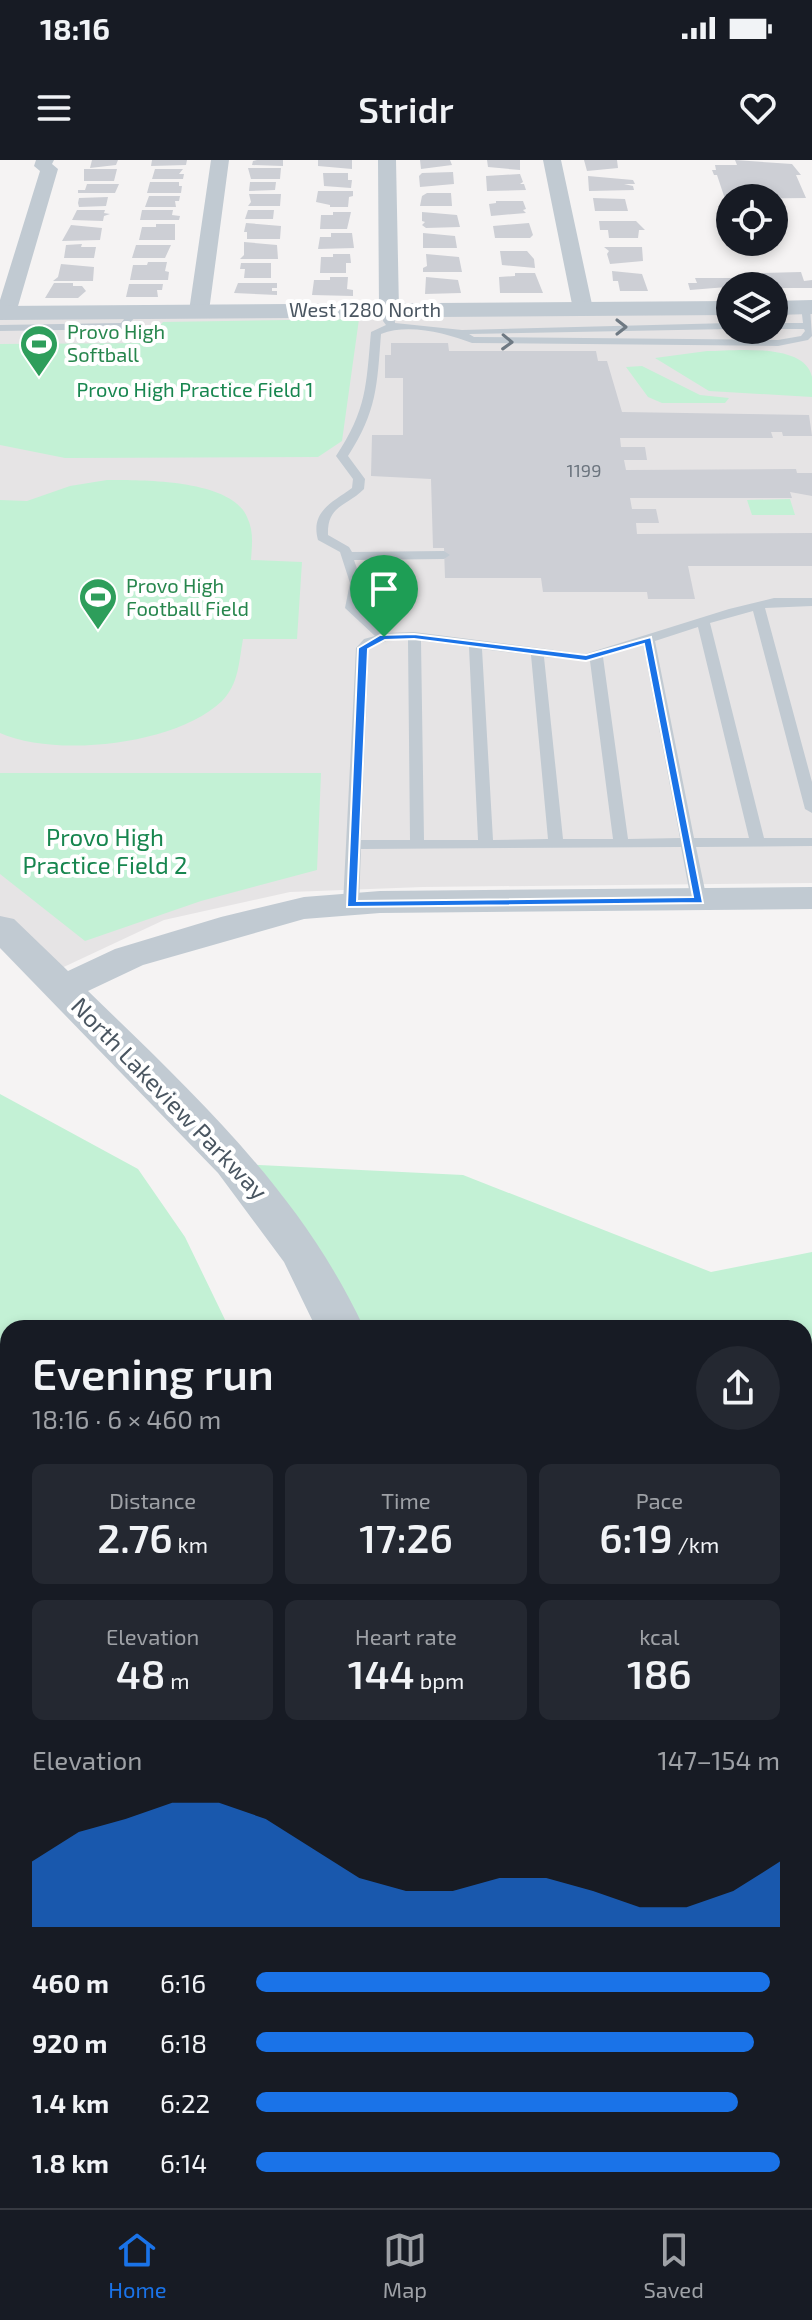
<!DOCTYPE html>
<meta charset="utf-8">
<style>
:root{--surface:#171b24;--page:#242831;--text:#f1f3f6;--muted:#9ea1a6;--line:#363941;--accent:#1a73e8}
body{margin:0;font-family:"Exo 2",sans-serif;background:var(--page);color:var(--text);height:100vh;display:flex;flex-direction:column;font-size:30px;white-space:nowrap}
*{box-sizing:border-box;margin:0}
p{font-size:26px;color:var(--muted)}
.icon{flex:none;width:44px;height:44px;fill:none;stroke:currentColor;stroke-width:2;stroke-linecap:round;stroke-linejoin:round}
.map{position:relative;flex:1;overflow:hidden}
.drawer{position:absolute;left:0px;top:1160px;width:812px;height:888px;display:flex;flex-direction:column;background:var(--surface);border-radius:24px 24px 0 0;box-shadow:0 4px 12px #0003}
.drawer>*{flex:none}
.tools{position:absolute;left:716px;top:24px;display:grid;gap:16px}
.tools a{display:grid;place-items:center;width:72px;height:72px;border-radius:50%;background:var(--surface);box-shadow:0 4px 12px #0003;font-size:40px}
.pin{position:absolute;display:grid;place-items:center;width:68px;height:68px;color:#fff;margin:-82px -34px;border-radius:50% 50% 50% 0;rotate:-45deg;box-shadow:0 0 8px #0007}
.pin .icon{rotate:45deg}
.round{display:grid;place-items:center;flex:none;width:84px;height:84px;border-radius:42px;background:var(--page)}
.overview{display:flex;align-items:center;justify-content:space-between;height:136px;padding:0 32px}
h1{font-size:44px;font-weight:600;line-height:60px}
.figures{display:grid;grid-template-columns:repeat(3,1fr);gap:12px;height:136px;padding:8px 32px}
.figures div{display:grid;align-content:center;border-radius:12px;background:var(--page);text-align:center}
.figures b{font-size:40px;font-weight:600}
.figures small{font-size:22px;font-weight:400}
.figures p{font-size:22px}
.chart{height:224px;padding:16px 32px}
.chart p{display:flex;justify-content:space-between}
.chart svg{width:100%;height:144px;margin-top:8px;fill:var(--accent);opacity:.7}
ul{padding:0 32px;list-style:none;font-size:26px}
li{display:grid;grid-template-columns:128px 96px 1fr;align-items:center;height:60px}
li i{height:20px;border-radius:10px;background:var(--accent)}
.status{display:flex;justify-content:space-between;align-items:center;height:56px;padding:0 40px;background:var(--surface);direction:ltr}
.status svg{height:22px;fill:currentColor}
header{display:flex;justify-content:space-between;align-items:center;height:104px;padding:0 32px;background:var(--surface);font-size:36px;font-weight:600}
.tab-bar{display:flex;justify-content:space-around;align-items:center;height:112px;border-top:2px solid var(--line);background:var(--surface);font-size:22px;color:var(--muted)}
.tab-bar a{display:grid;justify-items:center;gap:4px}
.tab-bar .current{color:var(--accent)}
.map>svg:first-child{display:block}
</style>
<div class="status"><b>18:16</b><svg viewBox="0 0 49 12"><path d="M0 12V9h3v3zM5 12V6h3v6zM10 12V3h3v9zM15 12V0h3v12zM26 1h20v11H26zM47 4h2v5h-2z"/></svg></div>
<header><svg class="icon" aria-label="menu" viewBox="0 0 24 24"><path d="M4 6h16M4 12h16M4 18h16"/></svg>Stridr<svg class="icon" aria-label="heart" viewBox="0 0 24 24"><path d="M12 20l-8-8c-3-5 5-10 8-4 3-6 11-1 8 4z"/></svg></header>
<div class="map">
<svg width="812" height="2048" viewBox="0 0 812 2048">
<rect width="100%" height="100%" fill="#f5f3f3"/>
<path fill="#e6e4e5" d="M730,154V170H774V154H812V723L423,727L290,732L164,760L36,820L0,783V157Z"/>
<path fill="#c3f1d5" d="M359,159L342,281L318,297L65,298L0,285V184L145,183L163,162Z
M707,191C734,191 805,182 812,217C812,223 812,231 812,237L709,231L655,198Z
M642,206L700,235L729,238L725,243H662L648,237L626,207Z
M107,320C141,320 231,319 247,357C254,371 252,385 251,400L302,402L297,479H243C239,501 239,524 222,541C176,585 56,598 0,573V340L27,341L70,326Z
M790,339L795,355H752L747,340Z
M0,613H321L317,710L201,741L85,781L0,714Z
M0,934L138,1009L185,1077L229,1168H8V2040H153L152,2048H0Z
M241,1004L463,1015L711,1112L812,1092V1251L804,1252V1168H325Z"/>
<path fill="#cdcfd5" d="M92,0H118L116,5L90,8Z
M152,0H187L186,5L151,6Z
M257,0H283V6L252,5L253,1Z
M318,0H352V9L318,6Z
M420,0H450L452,5L421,9Z
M487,0H520V10L488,7Z
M584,0H617L618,8L587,11Z
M735,0L792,4L801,15H796L806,38L725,39L717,15H714L712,10H716L715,5H737Z
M248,8H281L280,19H251Z
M84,9H117L114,21H84Z
M155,9H183L179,14H184L183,19H152Z
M453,12L454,24L420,27L419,16L422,13Z
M323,13H348V20H352L351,28L324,26Z
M520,14L523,22L520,24H524L526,30L487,31L486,16Z
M588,16L633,20L635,24H624L633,26L634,30L589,31Z
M150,22H179V26H182L181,33H147Z
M250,22H276L275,30L249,31Z
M87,24H119L115,33H78V30H85Z
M353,31V36L349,37L348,47H330V45L316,42L318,31Z
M451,33L452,46H420L422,36L427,33Z
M249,34H281L280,46H248L251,42Z
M149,36H180L179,41H175L176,47H145Z
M108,37L106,46L79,47L78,43L79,38Z
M593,38L625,39L628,51H595Z
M496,41H523L526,49L523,50L526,53L491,56L489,44L496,43Z
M77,50H105L104,53L110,54L104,56L103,61L72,60Z
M142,50H173L172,55L180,56L179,60H140Z
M248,50H274L273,59H245Z
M333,52H351L347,69H320L321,55H333Z
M422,52L457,55L460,67L426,68L422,65L425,62L422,61Z
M599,61H636L645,70H639L638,78H609L608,70H600Z
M246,63L281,66L280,79H247V72H244Z
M529,63L533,75L530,78H495L493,66Z
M156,64H175V80H139L142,67H156Z
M71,65L102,68L100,80L62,81Z
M331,73H352L354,88L318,89L320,77H331Z
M423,73L455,76L457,88H423Z
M244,82L277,85L278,99H240L244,95Z
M82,84L81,87H96L94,98H64L66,85Z
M136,85H171L165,98H132Z
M604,87H642L643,101L610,104L607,94L609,91Z
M500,91H527L534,99L535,108L502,105Z
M333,94H350L351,103H346V113H320L321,97H333Z
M426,94L459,97L462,112H423V108L427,106Z
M148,102H167L165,111L169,112L168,120H130L133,105H147Z
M241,103H271V118H244L245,109H240Z
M61,104L94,107L93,121H53L58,117Z
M612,111L642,114L648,131H620L618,121H613Z
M801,112L804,121L812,120V128H776L773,123H766L762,113Z
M515,113H535L543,133H500L499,117L515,116Z
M330,117H348L347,129L353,130V136L312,135L314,120H330Z
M426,117L458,120L461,133L425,134Z
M695,118H736L739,126L690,130L688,123H697Z
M54,123H73V126H82L86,131L78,138H45Z
M238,123H277V128H272V131H277V135L234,133Z
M129,124H163L162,130H157L158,137H126Z
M391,183H448L449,191H596L598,201H607L622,252L809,255L812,276H783L782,272H771L773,278H620L621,287H645L647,300H624L626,310L796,309L797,313H812V336L790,332L792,338H630L632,349H656L659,363H636L637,374L812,373V406H688L695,439H648L647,432H543L541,418H445L444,388H433L431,319L371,316L372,275H403V218H385V195H391Z"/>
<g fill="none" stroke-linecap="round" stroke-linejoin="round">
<path fill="#c1cad2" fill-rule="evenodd" d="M801,146L810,148L812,176L808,180L778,186L472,183C446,173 408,163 381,174C377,226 377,251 348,296L365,319L364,329C346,347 327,345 328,375L349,387L352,392L444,391L450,395L444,399L354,400L362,423L358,447L387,473L414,472L585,494L729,449L774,438H812V446L765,448L812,622V653L805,649L753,451L710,463L764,678H812V686L696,687L707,740L699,745L691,740L681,687L361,689L359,744L351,749L346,747L343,744L356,488L364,479L375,476L345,448L350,423L340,392L318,380C310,351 333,342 352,328L353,319L336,296C367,249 366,226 371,172L386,165L383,161L385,148L394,150L395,163L462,170L730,163V169L469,174L474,177L778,180L801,176L805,171L804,169H774V163H803ZM698,467L749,678H694L655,481ZM400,479L408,480L410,680H361L369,489L386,481ZM421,481L469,487L478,680H424ZM643,484L680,678L628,679L603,497ZM482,489L531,495L548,679L493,680ZM544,497L590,501L613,679H563Z
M131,150L140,152L124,169L0,171V165L121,163Z"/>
<path fill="#c1cad2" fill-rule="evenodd" d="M36,0H54L52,4L58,9L16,153L6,159L0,157V140L40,11L34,6Z
M211,0H229L209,151L199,157L189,151Z
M378,0H396L399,150L389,156L379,150Z
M543,0H561L593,149L590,153L583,155L573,149Z"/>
<path fill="#c1cad2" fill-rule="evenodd" d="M812,140V154L774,155V141Z
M730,141V155L0,160V146Z
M812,727V749L380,753L304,759L143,805L88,831C195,935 300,1031 364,1168H316L284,1102L218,1013L0,788V756L14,759L68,811L115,789L221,757L304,737L380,731Z
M297,2040H363V2048H295Z"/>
</g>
<defs><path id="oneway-chevron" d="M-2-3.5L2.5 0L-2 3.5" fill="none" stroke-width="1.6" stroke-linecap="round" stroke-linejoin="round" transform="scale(2)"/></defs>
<g stroke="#6e7983">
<use href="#oneway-chevron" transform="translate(621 167)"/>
<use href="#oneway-chevron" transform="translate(507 182) rotate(2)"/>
</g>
<path fill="#1a73e8" stroke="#fff" stroke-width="2" fill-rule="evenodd" d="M414,474L586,495L651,477L703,743L347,747L358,488L380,475ZM414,479L586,501L644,484L693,737L357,741L368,489L385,480Z"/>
<defs>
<g id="stadium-pin" transform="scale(2)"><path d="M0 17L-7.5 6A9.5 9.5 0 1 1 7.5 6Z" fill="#2e9e5b" stroke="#fff"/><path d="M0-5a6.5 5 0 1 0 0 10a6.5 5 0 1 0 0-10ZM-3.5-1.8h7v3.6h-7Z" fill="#fff"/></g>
</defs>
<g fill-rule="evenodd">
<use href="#stadium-pin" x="39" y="184"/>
<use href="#stadium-pin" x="98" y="437"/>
</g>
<g text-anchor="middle" stroke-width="8" stroke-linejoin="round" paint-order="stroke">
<g font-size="18" fill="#6b747e">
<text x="584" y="317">1199</text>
</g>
<g font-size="20" fill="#4a5661" stroke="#fff">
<text x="365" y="157">West 1280 North</text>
</g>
<g font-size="20" fill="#27864d" stroke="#fff" text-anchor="start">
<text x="67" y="179">Provo High<tspan x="67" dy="23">Softball</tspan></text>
<text x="126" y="433">Provo High<tspan x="126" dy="23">Football Field</tspan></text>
</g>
<g font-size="20" fill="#17864f" stroke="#fff">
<text x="195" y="237">Provo High Practice Field 1</text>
</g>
<g font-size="24" fill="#17864f" stroke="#fff">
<text x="105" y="686">Provo High<tspan x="105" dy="28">Practice Field 2</tspan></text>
</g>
<g font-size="24" fill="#4a5661" stroke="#fff">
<text transform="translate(169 939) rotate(46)" y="8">North Lakeview Parkway</text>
</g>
</g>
</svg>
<div class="tools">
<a><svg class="icon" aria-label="locate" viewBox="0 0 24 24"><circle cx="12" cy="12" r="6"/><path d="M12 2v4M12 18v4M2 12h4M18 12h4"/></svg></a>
<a><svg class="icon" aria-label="layers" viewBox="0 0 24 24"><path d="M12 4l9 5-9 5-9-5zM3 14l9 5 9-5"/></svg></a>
</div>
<div class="pin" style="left:384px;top:477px;background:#1e9e55"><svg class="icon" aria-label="arrive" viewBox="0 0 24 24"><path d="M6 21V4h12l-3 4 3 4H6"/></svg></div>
<section class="drawer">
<div class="overview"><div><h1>Evening run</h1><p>18:16 · 6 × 460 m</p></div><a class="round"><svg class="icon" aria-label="share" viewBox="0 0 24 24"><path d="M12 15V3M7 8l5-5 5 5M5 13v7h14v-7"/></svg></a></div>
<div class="figures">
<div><p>Distance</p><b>2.76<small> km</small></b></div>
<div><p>Time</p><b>17:26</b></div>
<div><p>Pace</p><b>6:19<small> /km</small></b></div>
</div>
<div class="figures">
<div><p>Elevation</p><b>48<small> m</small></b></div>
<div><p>Heart rate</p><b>144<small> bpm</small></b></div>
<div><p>kcal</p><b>186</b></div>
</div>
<div class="chart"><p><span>Elevation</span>147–154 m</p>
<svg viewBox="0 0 160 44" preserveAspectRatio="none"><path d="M0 44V24L10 15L20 11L30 6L40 6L50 11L60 20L70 29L80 33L90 33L100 29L110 29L120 33L130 38L140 38L150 33L160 24V44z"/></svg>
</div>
<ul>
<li><b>460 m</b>6:16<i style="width:98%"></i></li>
<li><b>920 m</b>6:18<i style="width:95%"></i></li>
<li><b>1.4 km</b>6:22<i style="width:92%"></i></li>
<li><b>1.8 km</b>6:14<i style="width:100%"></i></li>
</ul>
</section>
</div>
<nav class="tab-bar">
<a class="current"><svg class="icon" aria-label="home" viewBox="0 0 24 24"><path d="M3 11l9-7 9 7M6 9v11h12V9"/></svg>Home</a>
<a><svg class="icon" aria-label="map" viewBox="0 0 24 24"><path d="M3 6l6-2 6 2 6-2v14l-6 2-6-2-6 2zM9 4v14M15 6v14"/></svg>Map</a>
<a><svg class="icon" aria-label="saved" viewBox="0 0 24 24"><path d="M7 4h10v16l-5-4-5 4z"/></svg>Saved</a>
</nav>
